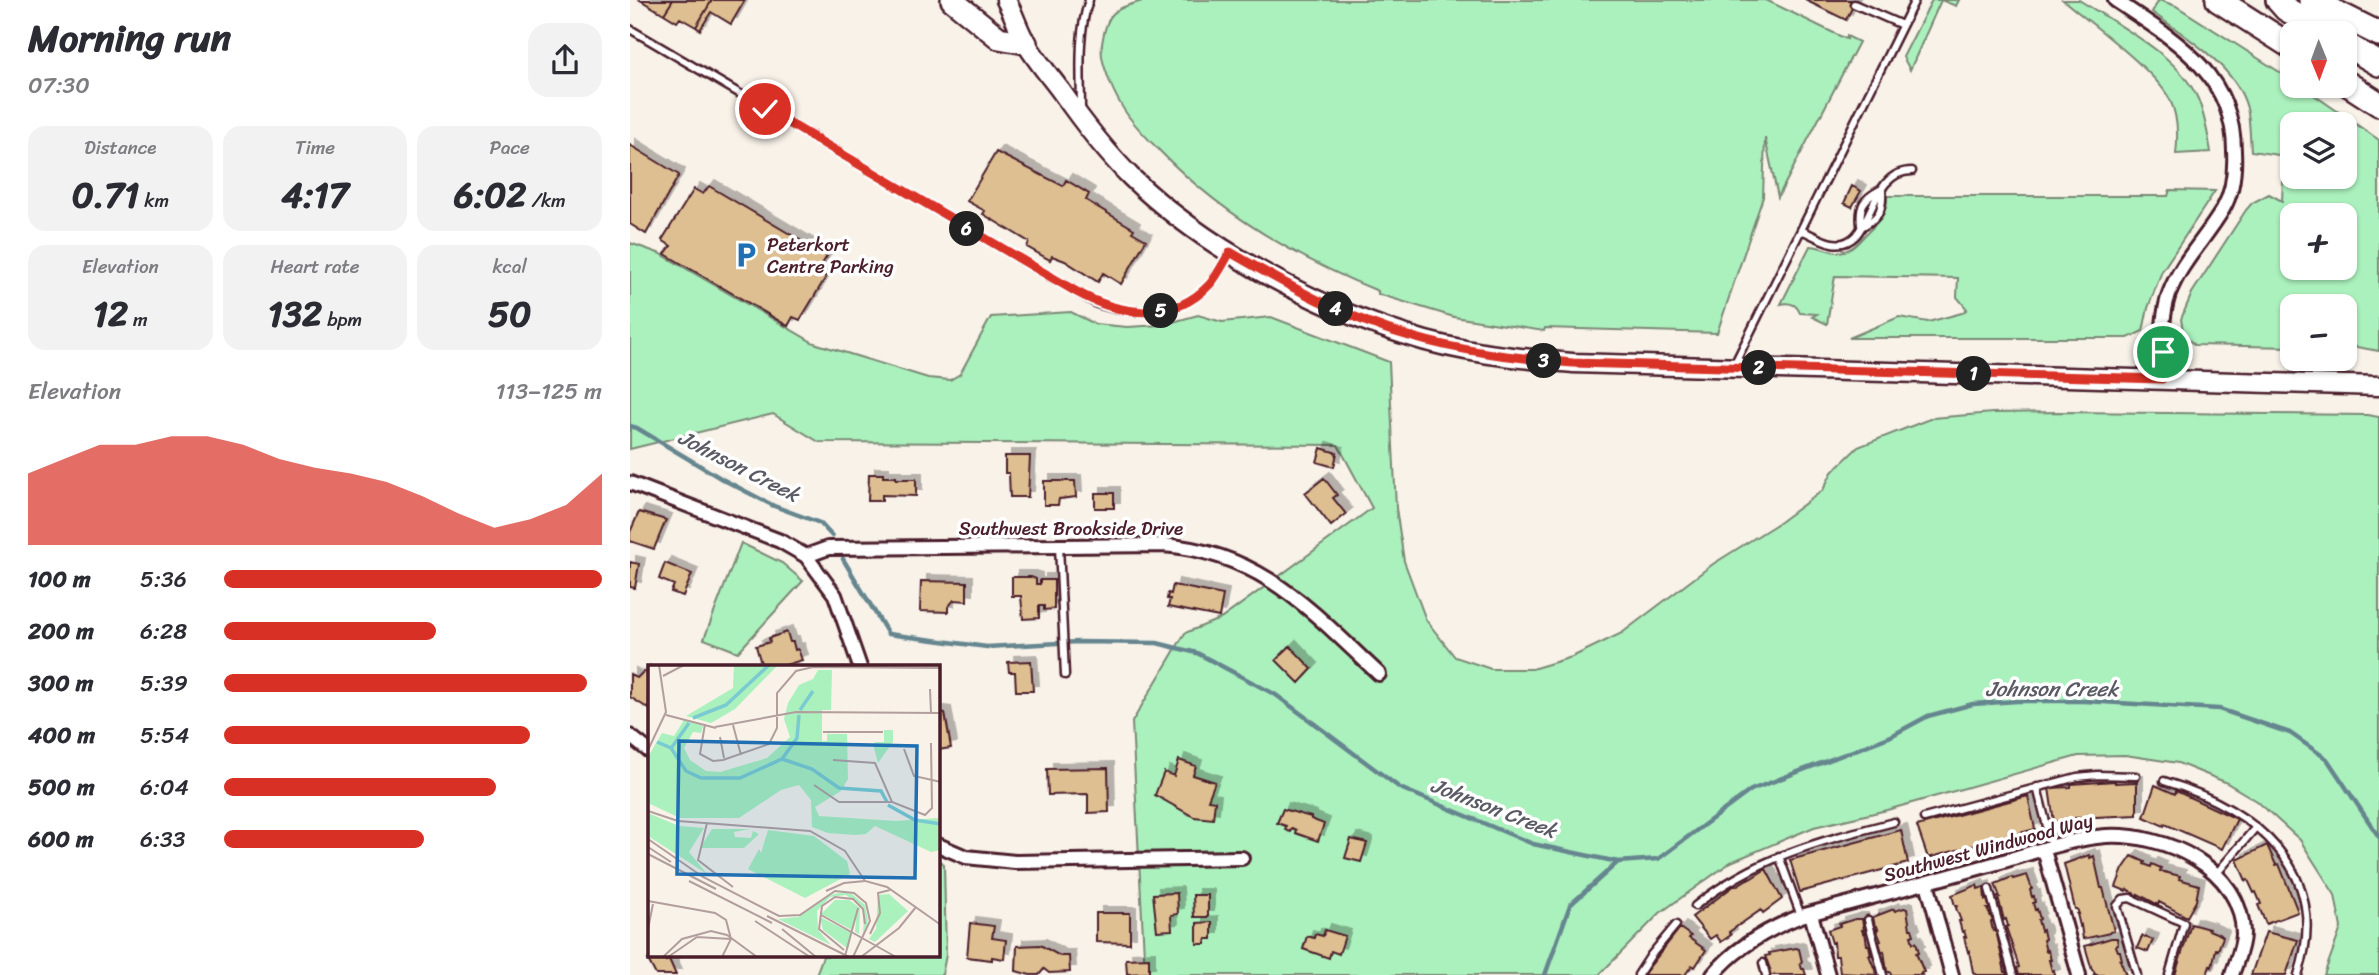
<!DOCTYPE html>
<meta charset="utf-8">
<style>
:root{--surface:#fff;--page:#f2f2f3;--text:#2b2b33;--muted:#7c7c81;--accent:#d93025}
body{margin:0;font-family:Sriracha,sans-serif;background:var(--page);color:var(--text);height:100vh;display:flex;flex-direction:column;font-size:26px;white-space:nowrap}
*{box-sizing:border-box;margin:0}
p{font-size:23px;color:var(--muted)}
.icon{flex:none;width:38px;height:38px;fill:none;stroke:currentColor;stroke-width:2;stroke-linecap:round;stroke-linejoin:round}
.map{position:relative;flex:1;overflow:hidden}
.sheet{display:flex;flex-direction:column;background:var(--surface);width:630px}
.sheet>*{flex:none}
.needle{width:46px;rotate:179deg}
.buttons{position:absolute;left:1650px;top:21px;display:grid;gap:14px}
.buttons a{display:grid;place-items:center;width:77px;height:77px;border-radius:14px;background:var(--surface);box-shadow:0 2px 5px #0004;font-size:35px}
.pin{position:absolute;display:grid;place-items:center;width:60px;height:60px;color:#fff;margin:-30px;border:4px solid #fff;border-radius:50%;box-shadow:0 2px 7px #0007}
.km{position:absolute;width:35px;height:35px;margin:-18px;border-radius:50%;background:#222;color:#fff;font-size:19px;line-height:35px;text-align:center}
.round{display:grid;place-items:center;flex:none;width:74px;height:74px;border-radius:21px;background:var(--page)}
.headline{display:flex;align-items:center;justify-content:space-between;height:119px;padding:0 28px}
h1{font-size:38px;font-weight:700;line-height:52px}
.stats{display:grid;grid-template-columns:repeat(3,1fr);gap:10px;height:119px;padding:7px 28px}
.stats div{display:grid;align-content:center;border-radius:18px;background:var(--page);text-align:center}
.stats b{font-size:35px;font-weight:700}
.stats small{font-size:19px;font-weight:400}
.stats p{font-size:19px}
.chart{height:196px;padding:14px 28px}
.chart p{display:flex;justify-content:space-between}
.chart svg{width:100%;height:126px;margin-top:7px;fill:var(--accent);opacity:.7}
ul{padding:0 28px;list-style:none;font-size:23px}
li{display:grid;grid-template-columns:112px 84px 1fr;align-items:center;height:52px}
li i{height:18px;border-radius:9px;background:var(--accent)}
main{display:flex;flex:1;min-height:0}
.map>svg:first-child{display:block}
</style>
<main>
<section class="sheet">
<div class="headline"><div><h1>Morning run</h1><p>07:30</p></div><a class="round"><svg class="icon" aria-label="share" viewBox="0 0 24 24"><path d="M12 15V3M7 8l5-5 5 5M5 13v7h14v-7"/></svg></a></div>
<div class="stats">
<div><p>Distance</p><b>0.71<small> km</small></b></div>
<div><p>Time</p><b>4:17</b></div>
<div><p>Pace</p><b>6:02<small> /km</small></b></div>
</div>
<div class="stats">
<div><p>Elevation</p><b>12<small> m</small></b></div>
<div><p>Heart rate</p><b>132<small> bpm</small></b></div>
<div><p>kcal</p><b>50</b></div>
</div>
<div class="chart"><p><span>Elevation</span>113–125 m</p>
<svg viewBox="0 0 160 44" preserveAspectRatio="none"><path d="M0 44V19L10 14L20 9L30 9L40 6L50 6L60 9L70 14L80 17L90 19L100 22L110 27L120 33L130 38L140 35L150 30L160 19V44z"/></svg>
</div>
<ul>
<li><b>100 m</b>5:36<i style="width:100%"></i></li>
<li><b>200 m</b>6:28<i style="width:56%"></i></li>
<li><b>300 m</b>5:39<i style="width:96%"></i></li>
<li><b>400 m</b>5:54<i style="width:81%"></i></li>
<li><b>500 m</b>6:04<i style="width:72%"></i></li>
<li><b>600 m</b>6:33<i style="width:53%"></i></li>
</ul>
</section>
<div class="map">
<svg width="1749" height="975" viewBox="0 0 1749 975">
<defs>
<filter id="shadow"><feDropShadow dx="6" dy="-6" stdDeviation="0" flood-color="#0004"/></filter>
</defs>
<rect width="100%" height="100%" fill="#f8f2e9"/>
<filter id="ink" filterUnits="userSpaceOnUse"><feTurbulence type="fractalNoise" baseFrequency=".0143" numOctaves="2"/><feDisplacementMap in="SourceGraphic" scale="14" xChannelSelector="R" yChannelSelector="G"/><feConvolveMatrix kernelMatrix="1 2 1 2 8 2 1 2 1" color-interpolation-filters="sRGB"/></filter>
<g filter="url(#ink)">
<path fill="#abf1bd" stroke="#7a8874" stroke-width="2" fill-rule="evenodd" d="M516,0H1136L1214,38L1217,39V36L1229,42L1148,197L1135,138L1133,197L1087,333L915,328L914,331L824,317L748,294V291C666,258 589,213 528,149C505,126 491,111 479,80C475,68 470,57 472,44C477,10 485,9 516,0Z
M1302,0H1329L1326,6L1311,0L1280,70L1273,57Z
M1433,0H1449C1488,25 1549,55 1568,99C1575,116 1578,135 1581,152L1546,154C1548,137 1548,116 1540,100C1526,71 1460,23 1433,0Z
M1529,0L1546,6L1662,80V86H1671L1749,140V351L1715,345V306H1662V347L1565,345L1554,336L1551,319L1562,293L1616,210L1622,203L1639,194L1652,201L1653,180L1662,158V177H1715V124H1662V157L1621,151C1620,139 1620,125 1618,113C1610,68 1555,37 1522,12ZM1662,215H1715V268H1662Z
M1540,190L1585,191L1532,271L1518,308L1513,331L1498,338H1219L1269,317L1298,322L1332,313L1337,309L1327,297L1328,278L1205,276L1197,324L1182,317L1187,314L1170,313C1167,305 1160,302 1151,304L1180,246C1190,246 1199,252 1208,252C1225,251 1229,240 1240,230C1250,220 1258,211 1257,196H1538Z
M0,243L31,254L184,343L298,378L320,380L330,374L361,317L441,312L465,324L497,327L532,325L568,315L592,322L641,317L759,362L766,508L774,561L796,620L825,657L861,669H902L942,657L992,633L1083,564L1150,522L1193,490L1202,472L1228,447L1302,418L1363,413L1432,412L1737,415L1749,417V975H1694L1711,928L1705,895L1670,840L1627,801L1595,782L1548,763L1495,755L1448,756L1257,810L1184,827L1101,862L1030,913L969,975H515L502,722L555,633L592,618L742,508L708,445L189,442L143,414L0,449Z
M111,543L152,563L173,581L108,652L74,639Z
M308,860L314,864L316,955L312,975H186L193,956H308Z"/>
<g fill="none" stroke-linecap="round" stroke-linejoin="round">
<path stroke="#66868f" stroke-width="4.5" d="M0,426L7,428L92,479L144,506L190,523L202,536
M213,559L258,634L357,647L448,642L527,643L567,653L646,695L770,788L903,844L988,862L1028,859L1121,790L1259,737L1298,716L1343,704L1387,701H1455L1589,709L1660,733L1697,759L1749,837
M915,975L940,905L988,862"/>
</g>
<path fill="#debf91" stroke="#4a1f2b" stroke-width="2" filter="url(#shadow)" d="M10,0H43L34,14Z
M43,0H82L66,27L50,18L47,22L34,14Z
M82,0H115L101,24L81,12L70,30L66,27Z
M1175,0H1226L1216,20Z
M0,145L49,175L16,234L0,224Z
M366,152L433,186L436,180L459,194L456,200L504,229L502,232L516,240L491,284L473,273L468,282L435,261L422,256L420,260L397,247L399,242L353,214L355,211L337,201Z
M79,186L197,256L188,271L196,277L170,320L163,317L158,326L35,254L41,246L32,240L64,189L73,194Z
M1222,186L1231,191L1222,207L1214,203Z
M691,448L707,453L704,467L687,462Z
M375,456H400L398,497H380L379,473H375Z
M239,474H253V477H266V479H286V496L252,495V501H238Z
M694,478L707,495L703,498L716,514L701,526L675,493Z
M414,481H445L446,497L429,499L428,505H414Z
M465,493H484V508H465Z
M9,512L36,520L24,549L0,541V532Z
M0,562L9,564L5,588L0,587Z
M35,563L62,574L53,596L41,592L44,585L29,579Z
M382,577H401L406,579V584H410V580H424V609L414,610V606H409V618L393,619L391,596H382Z
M291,581L337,582V601L324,600L318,607V612L290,611Z
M543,585L593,595L589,617L538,607L540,599H537L538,593L541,594Z
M157,632L160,642H163L165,650L168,649L172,660L149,667H132L126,646L140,642L139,638Z
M660,646L682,669L669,683L646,660Z
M401,661L403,691H386L385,672H379L378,662Z
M14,671L19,674V709L0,697V674L7,678Z
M308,712L315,713L321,748L308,750Z
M549,760L566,766L563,775L585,782L578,800L585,801L583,819L564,817L525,795L534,772L544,776Z
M478,768L479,812L458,813V794L418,795L417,769Z
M1485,781V783L1507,782V815L1445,818V820L1424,822L1419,788L1441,787V784Z
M1525,785L1545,794L1546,791L1607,819L1592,849L1535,824L1534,826L1514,817Z
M1398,796L1405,829L1298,858L1287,826Z
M653,809L681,817V819L694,824L688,841L665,833L666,830L662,828L660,832L655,830L656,826L647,823Z
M1271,830L1278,863L1170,892L1160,860Z
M721,839L737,843L731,862L715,858Z
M1637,845L1646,865L1649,864L1668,912L1636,924L1628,905L1631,904L1626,892L1624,893L1618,880L1616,881L1607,860Z
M1459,855L1460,858L1464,856L1471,888H1473L1484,931L1480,932V933L1453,939L1451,925L1450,926L1447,914H1449L1447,909H1445L1434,864Z
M1502,856L1515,862L1514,864L1521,867L1522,864L1531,868L1530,871L1550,876L1549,879L1569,885L1566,901L1557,917L1529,902L1528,905L1508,894V896L1497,889L1496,891L1486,887L1493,869Z
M1136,869L1152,899L1133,913L1131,910L1099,932L1101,935L1091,942L1086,935L1080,939L1062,917L1105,885L1106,886L1119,878L1120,879Z
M1397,875L1402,889L1400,890L1402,897L1404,896L1405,902L1403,903L1405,910L1407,909L1410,919L1408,920L1411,931L1413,930L1415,939L1413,940L1416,951L1418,950L1421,960H1419L1422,971L1424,970L1425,975H1389L1387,968L1389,967L1376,927L1378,926L1376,919L1374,920L1368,897H1370L1365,884L1382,877L1383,879Z
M1347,885L1348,889L1354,887L1355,900H1357L1360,909H1357L1363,921L1361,922L1363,931L1366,930L1375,972H1377L1378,975H1346L1343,972L1339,951L1338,952L1334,937H1336L1334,931L1332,932L1329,921H1331L1326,908L1327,906H1325L1322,895Z
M547,893L548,914L541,915L542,930L527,931L523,894Z
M563,895H578V917H564Z
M1274,908L1277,909L1280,929H1282L1284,935L1281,936L1283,943L1286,942L1289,952L1286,953L1294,972L1291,973L1292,975H1261L1260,972H1257L1254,951L1252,952L1249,942L1251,941L1246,929H1248L1247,926L1245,927L1243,917L1264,909L1265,911Z
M466,913H500V943L466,942Z
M1225,919H1232L1234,930H1232L1233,933L1235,932L1237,945H1239L1241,955H1239L1247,975L1210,973L1208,956H1205L1204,942L1202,943L1198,930L1210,926L1209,924Z
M582,922V939H576V944H567V923Z
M340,923L364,926L362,938L376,940L374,959L362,957V960L337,957Z
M1561,924L1579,929V930L1591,935L1593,937L1588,950L1586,949L1582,967L1580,966L1577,975H1545Z
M1050,928L1061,936L1059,938L1076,950L1065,967L1062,965L1055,975H1013Z
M695,930L715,936L709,954L701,951L699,958L673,949L677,936L684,938L685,934L693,936Z
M1636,932L1668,940L1656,975H1621Z
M1512,936L1523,940L1518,952L1507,948Z
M1481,938H1487L1488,945L1486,946L1488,951H1490L1492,960H1490L1496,975H1463L1465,974L1463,970H1462L1455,946Z
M410,945L430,956H439L440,972L419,973L414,969L409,975H400L386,971L387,946Z
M1166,948L1169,949L1172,962L1170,963L1172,969H1174L1176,975H1140L1138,969H1140L1135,956L1140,955L1139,953Z
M26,956H33L36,961L39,959L46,975H26L18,960Z
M519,958V973L497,974L496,959Z"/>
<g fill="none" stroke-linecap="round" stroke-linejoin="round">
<g stroke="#4a1f2b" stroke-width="11">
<path id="service" d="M1224,4L1272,25
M0,29L467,304C505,316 552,317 581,283C588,275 593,264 598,255
M451,111C451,74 447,35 459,0
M1231,225C1229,206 1233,199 1250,190
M1233,226C1250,217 1253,209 1252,190
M1171,230C1181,234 1192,241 1202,243C1245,251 1235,171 1282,171
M1104,365L1285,0
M429,546L435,675
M1534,781C1625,809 1703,870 1668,975
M1407,787L1422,846
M1294,818L1447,777L1467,775L1506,776
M1149,856L1171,916
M1587,873L1626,827
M1359,889L1383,975
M1065,906C1126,857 1190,841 1264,822
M1238,920L1253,975
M1133,963L1136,975
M1008,975L1021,955L1046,925
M1507,975L1487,906L1493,899L1500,898L1554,923L1539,975"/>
</g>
<g stroke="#4a1f2b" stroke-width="18">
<path id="minor" d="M1485,0C1543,39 1604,73 1604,151C1605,170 1603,192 1593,209C1577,237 1550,263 1539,294C1530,321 1533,351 1532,379
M0,483L150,541L176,556L205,595L230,667
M176,556L198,548L533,545C632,553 680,610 749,674
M0,736L19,751
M308,845L336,857L385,862L612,858
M1414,850L1449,975
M1297,883L1322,975
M1181,914L1198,975
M1083,975C1106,947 1138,929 1171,916C1236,899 1302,881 1367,863C1402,853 1439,839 1476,836C1534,833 1612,867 1613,934C1613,947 1606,962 1602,975"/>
</g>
<g stroke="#4a1f2b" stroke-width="23">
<path id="secondary" d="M376,0C384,14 388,30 396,43C406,60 419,75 431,91C452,121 475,151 501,177C572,246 681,305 776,335C830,353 887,358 943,363L1749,386"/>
</g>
<g stroke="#4a1f2b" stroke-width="26">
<path id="primary" d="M322,0L369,38L396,43"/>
</g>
<g stroke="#4a1f2b" stroke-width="28">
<path id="motorway" d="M1588,0L1662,47
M1648,0L1656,9L1697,33
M1681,0L1749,34
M1715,44L1749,64
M1715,82L1749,104"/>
</g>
<use href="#service" stroke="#fff" stroke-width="6"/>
<use href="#minor" stroke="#fff" stroke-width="12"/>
<use href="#secondary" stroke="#fff" stroke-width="18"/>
<use href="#primary" stroke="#fff" stroke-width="21"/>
<use href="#motorway" stroke="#fff" stroke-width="23"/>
</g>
</g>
<g fill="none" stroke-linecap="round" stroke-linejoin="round" filter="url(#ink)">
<g stroke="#fff" stroke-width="14">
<path id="route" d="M135,109L445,291C488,315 542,325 580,284C588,275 594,262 600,252C657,285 715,318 779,336C833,352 887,358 943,363L1532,379L1533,352"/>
</g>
<use href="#route" stroke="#d93025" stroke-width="9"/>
</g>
<defs>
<g id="parking-bare" transform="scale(2.1)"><path d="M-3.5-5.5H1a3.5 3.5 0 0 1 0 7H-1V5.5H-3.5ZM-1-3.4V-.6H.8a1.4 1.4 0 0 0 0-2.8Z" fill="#1f6fb2" stroke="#fff" stroke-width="2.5" paint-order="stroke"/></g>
</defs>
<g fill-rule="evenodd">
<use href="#parking-bare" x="116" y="255"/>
</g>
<g text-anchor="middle" stroke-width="7" stroke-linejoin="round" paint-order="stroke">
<g font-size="19" fill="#4a1f2b" stroke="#fff" text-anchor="start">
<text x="137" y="251">Peterkort<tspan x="137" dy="22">Centre Parking</tspan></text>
</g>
<g font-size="19" fill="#4a1f2b" stroke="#fff">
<text x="441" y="535">Southwest Brookside Drive</text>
<text transform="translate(1358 847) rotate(-15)" y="7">Southwest Windwood Way</text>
</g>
<g font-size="21" font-style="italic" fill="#5a5b65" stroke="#fff">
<text transform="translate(109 466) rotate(27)" y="7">Johnson Creek</text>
<text x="1422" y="696">Johnson Creek</text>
<text transform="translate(864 808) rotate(21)" y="7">Johnson Creek</text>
</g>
</g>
<g transform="translate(18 665)">
<rect width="292" height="292" fill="#f8f2e9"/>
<path d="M86,0H130L87,44L63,58L38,51L85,23ZM170,5H184L183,45H174V76H179V69H199L200,114L193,126L167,142L171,151L248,156L290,153L292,185L283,187L227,161L218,169L207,170L180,168L164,162L163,135L151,120L133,125L91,153H32L0,138V92L14,68L26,71L36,55L55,61L53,68L45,67L36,83L42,95L58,106L72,107L119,93L142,72L136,54L140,38L151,20L165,14ZM236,65H245V77L230,98L226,83L227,77H236ZM0,148L31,161L56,163L41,187L59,209L0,171ZM64,164H102L86,167L87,172L103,173L105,166L111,169L96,183H52ZM120,165L166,171L199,196L202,209L157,233L100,204L111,184L113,188ZM195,227L204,229L217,240L220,255L219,263L215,271L216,243L198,230L182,232L169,246L170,265L183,280L130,254L150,252L182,230ZM241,229L260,246L227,277L221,274L228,264L230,230ZM187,235H201L212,243L211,269L207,267L209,242L204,265L173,249ZM172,252L204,268L200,284L175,265Z" fill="#abf1bd"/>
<path fill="none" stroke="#79cad1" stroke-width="3.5" d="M152,45L165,26M45,53L78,40L121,0M9,77L23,83L38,106L53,113H92L134,94L164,104L191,123L233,126L239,137M24,82L41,58M134,94L149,73L151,50M240,140L267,155L293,159"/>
<path fill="none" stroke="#b29e9d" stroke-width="2" d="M15,11L36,0M282,24L283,48M18,50L68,63M57,59L52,89L65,96L75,95L121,79L129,63V28L148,6L165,2L293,3M85,60L93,90M67,62L148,47L293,48M175,67H235M72,72L76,93M256,84L266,111L293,117M0,85L18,47L11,0M185,95L227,98L244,137L277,150L284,143L283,78M166,120L191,137H244M0,146L30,156L162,166L197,186L217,216L239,222L293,260M59,158L50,195L85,222M0,174L55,212L131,251L152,250L187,226L206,228L218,238L222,256L205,292M0,182L23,197M0,189L68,224M41,216L124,258M178,226L196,218L217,216M0,236L67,248L78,255L83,274L74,292M173,250L248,292M119,251L201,292M107,256L162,292M0,264L5,239M134,264L168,292M222,269L232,248L230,228L242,225M196,285L171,264L174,241L187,232L205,234L215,244L217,259M197,291L210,243M15,292L34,274L63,266L79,270L109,292M20,292L49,272L83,274M213,292L251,263L268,242"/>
<path fill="#1f6fb2" fill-opacity="0.15" stroke="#1f6fb2" stroke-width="3.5" d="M31,76L269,81L267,213L29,209Z"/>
<rect width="292" height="292" fill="none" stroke="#4a1f2b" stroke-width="3.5"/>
</g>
</svg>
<div class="buttons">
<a><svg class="needle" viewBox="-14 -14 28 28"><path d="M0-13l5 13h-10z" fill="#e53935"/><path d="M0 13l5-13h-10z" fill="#7c7c81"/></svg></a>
<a><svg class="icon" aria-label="layers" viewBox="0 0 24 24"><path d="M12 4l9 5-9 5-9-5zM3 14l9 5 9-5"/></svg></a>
<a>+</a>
<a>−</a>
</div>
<div class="pin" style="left:1533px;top:352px;background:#1e9e55"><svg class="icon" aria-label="arrive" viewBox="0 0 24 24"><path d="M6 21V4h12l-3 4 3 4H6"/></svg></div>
<div class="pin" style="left:135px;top:109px;background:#d93025"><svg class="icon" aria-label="check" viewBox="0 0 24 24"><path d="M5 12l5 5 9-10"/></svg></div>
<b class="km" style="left:1344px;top:374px">1</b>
<b class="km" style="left:1129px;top:368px">2</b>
<b class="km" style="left:914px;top:361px">3</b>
<b class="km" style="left:706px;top:309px">4</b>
<b class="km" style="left:531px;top:311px">5</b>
<b class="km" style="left:337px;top:229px">6</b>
</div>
</main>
